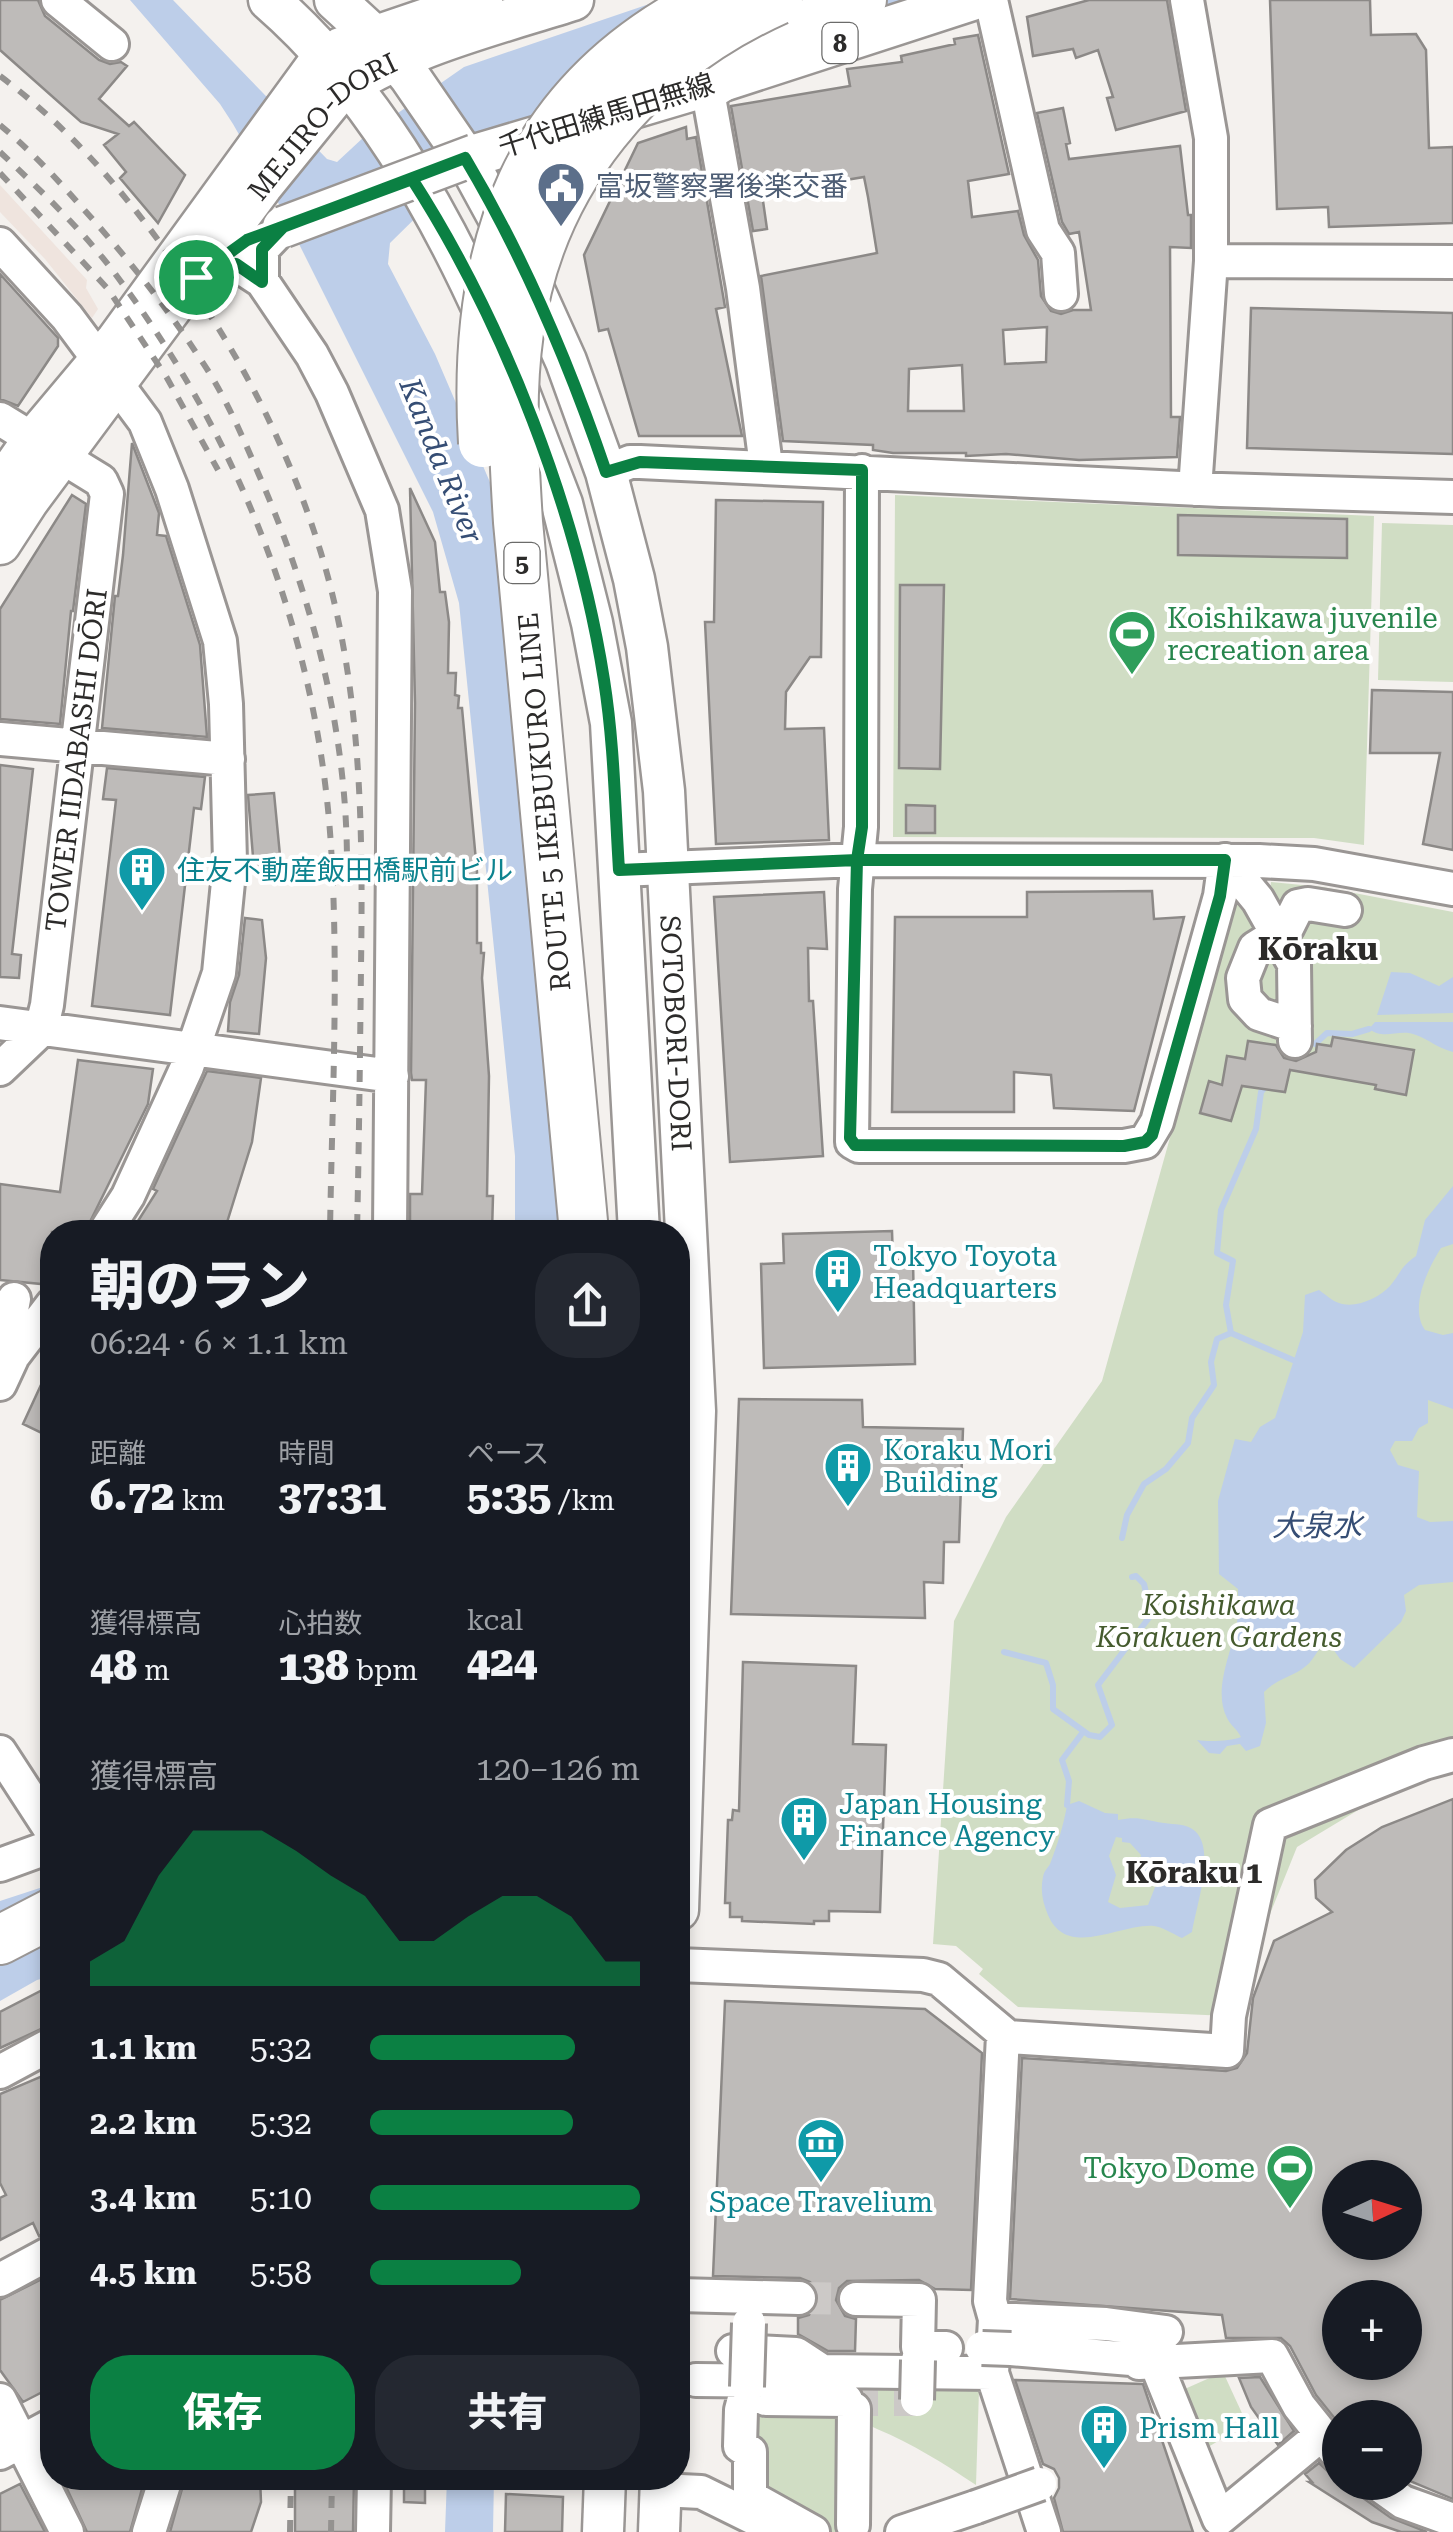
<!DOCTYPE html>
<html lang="ja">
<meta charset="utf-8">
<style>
:root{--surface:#171b24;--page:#242831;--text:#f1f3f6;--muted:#9ea1a6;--accent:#0b8043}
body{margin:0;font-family:"Roboto Serif","Noto Sans JP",serif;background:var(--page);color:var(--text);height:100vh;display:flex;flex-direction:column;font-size:38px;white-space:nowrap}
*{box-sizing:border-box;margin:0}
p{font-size:32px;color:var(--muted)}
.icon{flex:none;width:55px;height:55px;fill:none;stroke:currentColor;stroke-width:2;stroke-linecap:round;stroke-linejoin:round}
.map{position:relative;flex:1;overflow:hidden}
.sheet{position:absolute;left:40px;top:1220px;width:650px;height:1270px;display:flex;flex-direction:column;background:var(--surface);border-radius:40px;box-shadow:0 5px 15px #0003}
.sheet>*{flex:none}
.needle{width:65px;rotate:86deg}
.tools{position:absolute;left:1322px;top:2160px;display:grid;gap:20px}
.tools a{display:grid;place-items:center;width:100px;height:100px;border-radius:50%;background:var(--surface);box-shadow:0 5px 15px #0003;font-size:50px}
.pin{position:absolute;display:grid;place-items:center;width:85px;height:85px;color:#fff;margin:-42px;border:5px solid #fff;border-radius:50%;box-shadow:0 2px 10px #0007}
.round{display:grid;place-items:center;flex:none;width:105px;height:105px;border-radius:40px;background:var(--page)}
.overview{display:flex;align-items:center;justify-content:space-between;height:170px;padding:0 50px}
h1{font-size:55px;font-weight:800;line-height:75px}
.stats{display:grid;grid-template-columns:repeat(3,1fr);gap:15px;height:170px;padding:10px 50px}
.stats div{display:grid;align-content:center}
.stats b{font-size:42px;font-weight:800}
.stats small{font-size:28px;font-weight:400}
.stats p{font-size:28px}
.chart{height:280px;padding:20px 50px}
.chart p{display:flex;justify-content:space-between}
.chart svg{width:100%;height:180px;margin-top:10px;fill:var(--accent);opacity:.7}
.cta{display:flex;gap:20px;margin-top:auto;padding:20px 50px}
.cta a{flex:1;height:115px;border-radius:40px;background:var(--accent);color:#fff;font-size:40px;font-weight:800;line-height:115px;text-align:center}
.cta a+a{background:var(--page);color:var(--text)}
ul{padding:0 50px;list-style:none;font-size:32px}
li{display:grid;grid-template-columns:160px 120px 1fr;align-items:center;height:75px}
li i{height:25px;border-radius:12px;background:var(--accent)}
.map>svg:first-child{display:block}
</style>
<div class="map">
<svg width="1453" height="2532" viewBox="0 0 1453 2532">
<rect width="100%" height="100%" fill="#f4f1ee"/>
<path fill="#efe4de" d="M0,185L87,280L86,288L98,309L92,318L45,259L0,212Z"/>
<path fill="#d0ddc4" d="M895,495L1374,516L1364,845L1314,838L893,837Z
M1382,523L1453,525V682L1378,680Z
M1271,882L1323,887L1453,912V1771L1398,1786L1297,1847L1229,2016L1018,2007L979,1974L983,1969L956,1946L933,1944L954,1621L1006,1517L1102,1381L1237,898L1270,892Z
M1223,2372L1247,2424L1203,2450L1178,2392Z
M787,2387L979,2390L976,2485C943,2463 913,2444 877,2429C867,2425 861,2416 850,2412L843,2532H818L754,2495L746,2409Z"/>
<path fill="#bdcee9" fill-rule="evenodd" d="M130,0H173L327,159L337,162L365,136L464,67L661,0H919L505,130L390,243L388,264L435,354L492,487L577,1232H515V1156L459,603L433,512L280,206L233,124L220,104Z
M1391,972L1410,973L1439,986L1453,977V1013L1377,1015Z
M1375,1022H1453V1052C1437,1048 1430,1040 1416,1035C1399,1028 1385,1041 1369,1029Z
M1453,1186V1244L1441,1248C1428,1268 1409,1308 1425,1330L1443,1335L1453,1333V1409L1428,1400V1423L1419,1428L1412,1441H1395L1390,1450L1398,1465L1419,1471L1417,1517L1430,1522L1453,1521V1582L1419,1585L1404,1595L1406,1611L1401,1622L1354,1668L1340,1659L1328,1642C1317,1647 1316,1658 1306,1666C1293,1677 1276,1679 1264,1692L1266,1723L1260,1746L1246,1751L1240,1744L1227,1746L1220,1754L1209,1753L1197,1740C1209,1742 1231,1741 1241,1737C1237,1729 1231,1726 1227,1718C1212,1689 1233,1650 1237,1622C1239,1611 1238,1599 1238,1589L1219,1574L1218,1501L1235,1439L1251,1442L1260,1427L1275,1418L1303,1332L1305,1295L1319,1290C1325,1294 1332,1301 1339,1303C1355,1309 1379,1298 1390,1286C1401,1273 1400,1267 1416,1256L1425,1220Z
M1079,1801L1105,1813L1118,1814V1820C1140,1816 1142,1820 1164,1823C1175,1825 1186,1823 1195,1831C1216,1850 1196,1907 1192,1932L1182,1938C1173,1934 1163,1927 1154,1926C1121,1923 1067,1960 1048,1915C1043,1903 1040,1891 1043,1877C1044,1871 1047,1869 1050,1864C1057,1846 1064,1824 1067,1805ZM1116,1837L1122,1838V1842L1130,1843L1141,1855L1139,1865L1142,1877H1159L1148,1905L1120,1908L1108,1902L1116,1875L1109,1856Z
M52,1884V1976L37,1980L0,2001V1901Z
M447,2478H494L493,2532H445Z"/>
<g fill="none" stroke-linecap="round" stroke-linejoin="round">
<path stroke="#bdcee9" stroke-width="6" d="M1315,1044L1327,1033L1352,1034L1369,1029
M1231,1333L1226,1305L1233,1261L1217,1253L1221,1210L1256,1129L1261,1092L1267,1085
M1122,1538L1127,1515L1144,1484L1166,1469L1188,1443L1192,1418L1214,1385L1211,1362L1217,1339L1231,1333L1293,1360
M1004,1652L1046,1663L1053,1685V1709L1089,1735L1100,1737L1112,1725L1098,1685L1151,1615L1144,1584L1136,1576L1132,1577
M1067,1805L1069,1781L1062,1760L1083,1732"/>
</g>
<path fill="#bebbb9" stroke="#8c8987" stroke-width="2.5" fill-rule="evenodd" d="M0,0H38L45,16L99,60L110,64L121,62L127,66L99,99L129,126L134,122L185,175L158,223L120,178L126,172L104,145L118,134L81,122L0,50Z
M1089,0H1167L1186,111L1116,130L1107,98L1113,97L1098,50L1076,58L1073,49L1033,56L1027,17Z
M1270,0H1370L1371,35L1416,34L1426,50L1429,148L1453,147V223L1329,227L1328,207L1277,209Z
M978,35L1009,174L968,181L972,217L1018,211L1024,235L1038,260L1041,296L1051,311L1061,314L1073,310H1091L1079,232L1069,234L1062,222L1037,113L1063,108L1070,143L1066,144L1069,159L1180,146L1188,215H1191V248L1170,247L1171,417H1180L1177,457L1079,460L1006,454L966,456V453H893L873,450V445L783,441L761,276L877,253L868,197L864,177L762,194L767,229L753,231L731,106L850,86L847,69L902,62L901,56L955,44L954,39ZM1047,327L1046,362L1005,364L1003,330ZM962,365L964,411H908L909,369Z
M686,127L687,139L696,137L725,307L716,309L742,436H639L608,329L599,331L584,255L638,143Z
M0,274L58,338V346L18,406L0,399Z
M1251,308L1453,313V454L1247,448Z
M132,443L159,513L157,535L166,536L200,645L207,737L102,728L115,596H118L123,555Z
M410,488L435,542L440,592H445L449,622L448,673H456L455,695L459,696L458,708H462L477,872V943H481V953H484L482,978L489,1076L487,1196H493L492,1232H410V1194H422L426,1080H412L411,1073L415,703Z
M72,495L86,504L73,611H71L60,724L0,719V609Z
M716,500L823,502L821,657H810L786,692L785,729L824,728L829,840L716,844L705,622H714Z
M1178,515L1347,519V558L1178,555Z
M900,585H944L940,769L899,768Z
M1372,690L1453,692V850L1423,844L1440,753H1370Z
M0,765L33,769L12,954L21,955L19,978L0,977Z
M107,768L205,777L201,809L194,808L170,1015L92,1006L116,800L103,799Z
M274,793L281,866L254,869L248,795Z
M906,805L935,806V833H906Z
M1152,891L1154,919L1184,917L1134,1111L1054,1108L1051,1075L1014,1072V1112H892L895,917H1027V892Z
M824,892L827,949L808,948L809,1001H813L823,1156L730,1162L714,897Z
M245,918L262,920L266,958L259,1034L228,1031L230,1002L239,975Z
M1333,1037L1414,1050L1406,1095L1375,1089L1376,1085L1290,1070L1285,1092L1242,1086L1231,1121L1200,1113L1209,1081L1222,1085L1227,1056L1245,1059L1248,1041L1276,1045L1284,1058L1296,1061L1316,1052L1317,1044L1331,1046Z
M78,1060L153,1069L148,1104L85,1232H52V1285L0,1280V1184L60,1192Z
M207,1071L261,1078L252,1142L224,1232H131L157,1191L153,1189Z
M892,1231L893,1260H913L915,1364L764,1368L761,1264L784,1263L783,1234Z
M52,1361V1438L23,1424Z
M739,1399L862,1400L863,1427L963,1429L959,1542H944L943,1583L924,1582L925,1618L731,1614Z
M743,1662L856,1666L853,1744L886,1745L880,1912L829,1911V1921H814V1924L742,1921V1917H730V1903H725L728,1820H732L733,1810L739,1811Z
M1453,1799V2499L1405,2479V2418H1340V2425L1316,2395L1290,2346L1281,2338H1226L1222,2315L1010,2299L1022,2058L1226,2071L1237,2068L1247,2053L1253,1998L1274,1941L1332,1912L1316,1898L1315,1880L1346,1850L1382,1827ZM1340,2178H1405V2242H1340ZM1340,2298H1405V2362H1340Z
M52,1985V2024L0,2048V2012Z
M725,2001L925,2009L982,2053L971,2290L935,2289L919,2280L847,2281L839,2288L836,2300L845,2316L856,2319L855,2351H828L798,2334V2318L809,2315L819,2299L817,2289L810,2282L800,2278L713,2276Z
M47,2074L52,2084V2232L39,2236L33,2223L0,2240V2198L6,2195L0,2183V2094Z
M52,2274V2387L23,2402L0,2370V2300Z
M1260,2377L1294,2431L1278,2445L1251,2407L1239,2378Z
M1015,2380L1143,2384L1193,2532H1063L1054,2498L1059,2488V2478L1054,2469L1043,2464Z
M1319,2463L1332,2475L1340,2477V2482H1355L1363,2498L1391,2518L1427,2532H1401L1372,2522L1309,2482H1312L1305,2474Z
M62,2478H145L130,2532H87Z
M185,2478H260L261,2502L251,2532H170Z
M295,2478H354L353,2532H295Z
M404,2478H425V2503L404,2502Z
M20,2484L45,2532H0V2494Z
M506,2494L563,2497L562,2532H505Z"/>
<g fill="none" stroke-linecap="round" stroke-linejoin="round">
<path stroke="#ccc9c7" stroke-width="32" stroke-dasharray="32 16" stroke-linecap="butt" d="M799,2298L856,2299
M846,2400H917"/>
<g stroke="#9a9694" stroke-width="38">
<path id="minor" d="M58,0L112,44
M991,0L1043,230L1058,253L1061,294
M1187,0L1211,138V261L1195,489
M707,86L743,288L766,466
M0,244L67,317L145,422L172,489L220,641L226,704L230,862L219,973L187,1067L128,1196L105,1232
M1211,261L1453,262
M196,277L215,268L236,264L262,281L312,355L332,393L382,510L395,591L390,1232
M262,281V249L283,227
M0,419L101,481L107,494L47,1005L41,1030L0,1069
M862,471L861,827L855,889L852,1142L859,1146H1124L1145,1142L1157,1122L1220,896L1225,860
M606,472L630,462H640L1221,490L1453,497
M0,739L228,759
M1225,860L1258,900L1294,964L1295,1041
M619,870L857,860L1259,861L1314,864L1453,889
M0,1023L392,1076
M1295,1026L1259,1014L1245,999L1243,978L1255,948L1287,928L1298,906L1308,904L1345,910
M2,1362L14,1299
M0,1384L13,1356L52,1305
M0,1752L52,1832
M0,1865L52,1846
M678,1965L923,1975L939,1979L1008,2037L1227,2051L1229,2016L1270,1825L1424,1763L1453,1755
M0,2072L52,2044
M0,2280L52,2252
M678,2295L799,2298
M856,2299L919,2300L918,2347L946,2348
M995,2319L990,2301L1003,2035
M1011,2349L1155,2361L1219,2519L1322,2434
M733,2351L796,2354L822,2371L992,2373
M1139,2363L1272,2356L1299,2406L1340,2457
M696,2380L796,2381L822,2371
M747,2387L741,2410L740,2446L750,2452V2497L813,2532
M766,2399L846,2400
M0,2400L67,2532
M0,2453L52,2425
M1375,2482L1403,2502L1453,2520
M660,2490L701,2492L768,2525
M853,2525L854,2409
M149,2532L166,2478
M373,2532L374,2478
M902,2532L976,2507
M1044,2532L992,2373L995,2319L1106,2324L1166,2332"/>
</g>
<g stroke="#9a9694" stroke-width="45">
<g id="major">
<path d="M269,0C368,86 437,206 490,325"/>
<path id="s1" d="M335,0L384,45L410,77L467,160L516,250L566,361L606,472L634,579L647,647L664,791L695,1411L678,1910"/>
<path d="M475,155L707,86L972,0"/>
<path d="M517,387L562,504L592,623L611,723L639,1232"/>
<path d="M0,487L33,440L117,340L317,65L341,48L482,0"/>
<path id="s2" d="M0,544L28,501L262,186L336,95C395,49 501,23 573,0"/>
<path d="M603,2532L605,2478"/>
<path d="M659,2532L661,2478"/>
</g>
</g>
<g stroke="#9a9694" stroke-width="52">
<path id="highway" d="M707,86L799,28L862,0
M0,1940L52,1913"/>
</g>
<use href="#minor" stroke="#fff" stroke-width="32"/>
<use href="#major" stroke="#fff" stroke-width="40"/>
<use href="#highway" stroke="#fff" stroke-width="48"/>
<path stroke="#949290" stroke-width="6" stroke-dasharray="12 12" stroke-linecap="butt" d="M0,76C74,131 131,200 184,276C244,362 290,452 321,553C362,687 363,829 361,967C360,1055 359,1144 357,1232
M0,125C35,154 66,189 95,222C132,264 167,308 197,354C223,391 241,433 259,475C312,597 347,729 347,863
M0,152C41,191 85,232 119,279C242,444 318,640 331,846C339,974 332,1104 330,1232
M0,173L108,289L167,378L218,470
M290,2532L291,2478
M331,2532L332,2478"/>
<g stroke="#9a9694" stroke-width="38" stroke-linecap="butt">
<path id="minor-bridge" d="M982,2348L1011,2349
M747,2387L749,2323
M917,2400L918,2360
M976,2507L1040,2484"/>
</g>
<g stroke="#9a9694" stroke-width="45" stroke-linecap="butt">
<path id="major-bridge" d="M283,227L475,155"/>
</g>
<g stroke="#9a9694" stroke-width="52" stroke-linecap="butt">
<path id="highway-bridge" d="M483,443C471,247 524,92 708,0
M584,1232L518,522C514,459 510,395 519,332C540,180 640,62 778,0"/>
</g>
<use href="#minor-bridge" stroke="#fff" stroke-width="32"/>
<use href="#major-bridge" stroke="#fff" stroke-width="40"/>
<use href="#highway-bridge" stroke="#fff" stroke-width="48"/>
</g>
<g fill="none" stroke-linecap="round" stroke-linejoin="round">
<g stroke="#fff" stroke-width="20">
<path id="route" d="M196,277L247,240L412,179C504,322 578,513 604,680C614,743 615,807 619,870L857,860L850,1138L855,1145L1124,1146L1145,1142L1152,1135L1220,896L1225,860H857L862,827V470L640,462L606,472C569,363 524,257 465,158L283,227L262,249V282L236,264L215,268L196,277"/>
</g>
<use href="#route" stroke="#0b8043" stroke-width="12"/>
</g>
<defs>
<g id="civic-pin" transform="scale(2.5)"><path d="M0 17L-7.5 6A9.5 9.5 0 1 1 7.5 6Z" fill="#5c6f8a" stroke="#fff"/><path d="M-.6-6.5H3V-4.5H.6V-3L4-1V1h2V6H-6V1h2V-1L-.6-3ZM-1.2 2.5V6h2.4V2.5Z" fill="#fff"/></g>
<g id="stadium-pin" transform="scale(2.5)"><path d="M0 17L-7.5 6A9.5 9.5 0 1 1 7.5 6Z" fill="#2e9e5b" stroke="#fff"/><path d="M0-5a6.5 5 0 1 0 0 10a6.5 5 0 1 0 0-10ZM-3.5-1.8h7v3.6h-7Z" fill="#fff"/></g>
<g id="building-pin" transform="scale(2.5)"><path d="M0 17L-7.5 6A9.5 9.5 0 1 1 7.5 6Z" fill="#0f9aa8" stroke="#fff"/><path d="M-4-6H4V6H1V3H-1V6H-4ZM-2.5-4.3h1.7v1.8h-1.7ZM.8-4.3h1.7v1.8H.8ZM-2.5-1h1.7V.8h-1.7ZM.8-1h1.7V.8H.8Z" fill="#fff"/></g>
<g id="museum-pin" transform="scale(2.5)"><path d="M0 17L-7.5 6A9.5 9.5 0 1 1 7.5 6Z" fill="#0f9aa8" stroke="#fff"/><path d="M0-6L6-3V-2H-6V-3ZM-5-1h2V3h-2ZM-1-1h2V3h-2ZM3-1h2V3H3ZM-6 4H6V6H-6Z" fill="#fff"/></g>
</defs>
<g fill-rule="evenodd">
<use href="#civic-pin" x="561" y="186"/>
<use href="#stadium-pin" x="1132" y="634"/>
<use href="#building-pin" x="142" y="870"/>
<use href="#building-pin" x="838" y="1272"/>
<use href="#building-pin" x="848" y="1466"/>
<use href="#building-pin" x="804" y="1820"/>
<use href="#museum-pin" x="821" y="2142"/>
<use href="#stadium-pin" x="1290" y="2168"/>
<use href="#building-pin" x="1104" y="2428"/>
</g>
<g text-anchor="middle" stroke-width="8" stroke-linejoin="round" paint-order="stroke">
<g fill="#fff" stroke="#6b6b6a" stroke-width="2.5">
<rect x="822.5" y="23" width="35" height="40" rx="8"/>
<rect x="504.5" y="543" width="35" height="40" rx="8"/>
</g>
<g font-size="25" font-weight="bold" fill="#2c2b2a">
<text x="840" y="52">8</text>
<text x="522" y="572">5</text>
</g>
<g font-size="28" fill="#2c2b2a" stroke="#fff">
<text transform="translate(606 115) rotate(-17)" y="10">千代田練馬田無線</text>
<text dy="10" stroke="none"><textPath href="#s2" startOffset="530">MEJIRO-DORI</textPath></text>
<text transform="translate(76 760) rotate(-83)" y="10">TOWER IIDABASHI DŌRI</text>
<text transform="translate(544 802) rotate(-95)" y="10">ROUTE 5 IKEBUKURO LINE</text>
<text dy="10" stroke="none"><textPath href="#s1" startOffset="1118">SOTOBORI-DORI</textPath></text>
</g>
<g font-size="28" fill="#4e5e75" stroke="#fff" text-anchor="start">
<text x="596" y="196">富坂警察署後楽交番</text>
</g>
<g font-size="28" fill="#27864d" stroke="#fff" text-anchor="start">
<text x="1167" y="628">Koishikawa juvenile<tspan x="1167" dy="32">recreation area</tspan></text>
<text x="1255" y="2178" text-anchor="end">Tokyo Dome</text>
</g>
<g font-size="28" fill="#0d838f" stroke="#fff" text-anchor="start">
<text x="177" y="880">住友不動産飯田橋駅前ビル</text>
<text x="873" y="1266">Tokyo Toyota<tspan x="873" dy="32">Headquarters</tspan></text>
<text x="883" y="1460">Koraku Mori<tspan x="883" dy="32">Building</tspan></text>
<text x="839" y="1814">Japan Housing<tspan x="839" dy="32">Finance Agency</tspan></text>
<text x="821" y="2212" text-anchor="middle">Space Travelium</text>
<text x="1139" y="2438">Prism Hall</text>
</g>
<g font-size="28" font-style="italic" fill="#455b2e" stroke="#fff">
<text x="1219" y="1615">Koishikawa<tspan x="1219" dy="32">Kōrakuen Gardens</tspan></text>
</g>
<g font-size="30" font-style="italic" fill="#354d74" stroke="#fff">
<text transform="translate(441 461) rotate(68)" y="10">Kanda River</text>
<text x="1317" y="1536">大泉水</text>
</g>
<g font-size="30" font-weight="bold" fill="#2c2b2a" stroke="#fff">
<text x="1194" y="1883">Kōraku 1</text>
</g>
<g font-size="32" font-weight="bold" fill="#2c2b2a" stroke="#fff">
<text x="1318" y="960">Kōraku</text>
</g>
</g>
</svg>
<div class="tools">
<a><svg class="needle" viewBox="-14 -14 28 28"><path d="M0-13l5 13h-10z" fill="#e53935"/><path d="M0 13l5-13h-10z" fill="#9ea1a6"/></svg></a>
<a>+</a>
<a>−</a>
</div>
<div class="pin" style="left:196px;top:277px;background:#1e9e55"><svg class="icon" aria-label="arrive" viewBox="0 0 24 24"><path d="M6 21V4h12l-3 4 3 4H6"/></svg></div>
<section class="sheet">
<div class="overview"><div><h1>朝のラン</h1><p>06:24 · 6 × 1.1 km</p></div><a class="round"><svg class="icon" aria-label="share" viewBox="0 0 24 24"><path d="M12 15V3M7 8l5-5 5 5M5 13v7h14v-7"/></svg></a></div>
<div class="stats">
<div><p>距離</p><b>6.72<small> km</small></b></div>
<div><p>時間</p><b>37:31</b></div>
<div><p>ペース</p><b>5:35<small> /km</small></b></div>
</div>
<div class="stats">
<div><p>獲得標高</p><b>48<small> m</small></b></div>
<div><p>心拍数</p><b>138<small> bpm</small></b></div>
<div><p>kcal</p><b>424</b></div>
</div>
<div class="chart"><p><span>獲得標高</span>120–126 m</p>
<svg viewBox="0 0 160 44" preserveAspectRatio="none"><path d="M0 44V38L10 33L20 17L30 6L40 6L50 6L60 11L70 17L80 22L90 33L100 33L110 27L120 22L130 22L140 27L150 38L160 38V44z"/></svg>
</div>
<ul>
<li><b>1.1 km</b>5:32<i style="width:76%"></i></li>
<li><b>2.2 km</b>5:32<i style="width:75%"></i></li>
<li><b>3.4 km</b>5:10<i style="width:100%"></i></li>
<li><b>4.5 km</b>5:58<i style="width:56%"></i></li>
</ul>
<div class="cta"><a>保存</a><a>共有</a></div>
</section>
</div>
